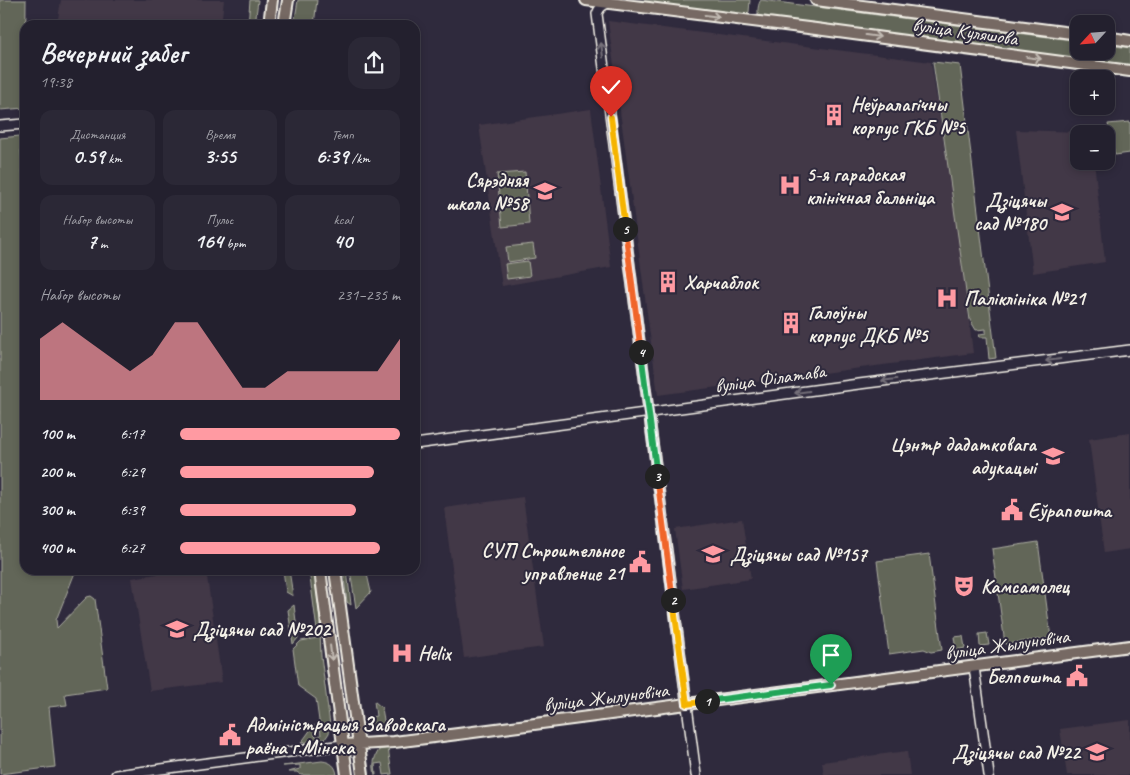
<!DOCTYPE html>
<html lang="ru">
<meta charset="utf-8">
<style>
:root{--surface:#23202e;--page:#2b2836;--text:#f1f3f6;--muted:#a3a3aa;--line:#403e4a;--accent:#ff9aa2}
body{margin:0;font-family:Caveat,sans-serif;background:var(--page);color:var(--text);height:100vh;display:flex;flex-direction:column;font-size:19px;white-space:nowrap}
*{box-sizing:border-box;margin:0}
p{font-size:16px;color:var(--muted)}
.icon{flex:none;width:28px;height:28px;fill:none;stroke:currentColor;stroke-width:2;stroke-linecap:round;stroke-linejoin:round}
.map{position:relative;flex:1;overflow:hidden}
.details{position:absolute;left:20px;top:20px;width:400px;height:555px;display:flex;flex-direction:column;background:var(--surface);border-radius:15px;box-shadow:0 2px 8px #0003,0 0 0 1px var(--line)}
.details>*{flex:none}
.needle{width:32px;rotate:244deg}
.buttons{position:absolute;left:1070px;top:15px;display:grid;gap:10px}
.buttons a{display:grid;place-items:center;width:45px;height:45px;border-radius:10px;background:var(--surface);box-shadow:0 2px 8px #0003,0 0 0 1px var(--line);font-size:25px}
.pin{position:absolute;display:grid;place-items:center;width:42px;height:42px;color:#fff;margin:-51px -21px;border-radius:50% 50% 50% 0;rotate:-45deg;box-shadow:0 0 5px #0007}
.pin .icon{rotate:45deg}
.km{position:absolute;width:25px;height:25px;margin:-12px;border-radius:50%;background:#222;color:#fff;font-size:14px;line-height:25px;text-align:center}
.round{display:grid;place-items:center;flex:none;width:52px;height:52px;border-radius:15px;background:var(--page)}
.headline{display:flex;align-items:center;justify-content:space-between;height:85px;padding:0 20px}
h1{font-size:28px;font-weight:700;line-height:38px}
.stats{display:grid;grid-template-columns:repeat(3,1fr);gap:8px;height:85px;padding:5px 20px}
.stats div{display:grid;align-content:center;border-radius:12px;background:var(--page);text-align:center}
.stats b{font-size:21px;font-weight:700}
.stats small{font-size:14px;font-weight:400}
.stats p{font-size:14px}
.chart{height:140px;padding:10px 20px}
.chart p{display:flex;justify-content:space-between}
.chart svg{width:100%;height:90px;margin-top:5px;fill:var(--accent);opacity:.7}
ul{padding:0 20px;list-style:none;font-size:16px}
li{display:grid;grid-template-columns:80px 60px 1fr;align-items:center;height:38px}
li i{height:12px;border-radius:6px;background:var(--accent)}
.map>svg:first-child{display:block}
</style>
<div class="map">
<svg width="1130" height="775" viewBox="0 0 1130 775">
<rect width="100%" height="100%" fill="#2f2a3d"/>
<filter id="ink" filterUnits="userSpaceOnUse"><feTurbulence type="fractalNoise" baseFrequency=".02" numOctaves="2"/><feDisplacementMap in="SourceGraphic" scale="10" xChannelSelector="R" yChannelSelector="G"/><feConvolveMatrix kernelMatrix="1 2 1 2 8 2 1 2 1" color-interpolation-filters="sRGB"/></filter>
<g filter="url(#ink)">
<path fill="#423847" d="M61,0H224L221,25H57Z
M608,21L931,62L959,239L973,353L658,395Z
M591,109L611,267L502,286L479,125Z
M1016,130L1080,132L1087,134H1079V161H1094L1105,262L1033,273Z
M1130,433V549L1104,553L1089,439Z
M523,497L544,647L464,658L444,508Z
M742,519L751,579L683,589L675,529Z
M182,570H206L222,682L150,691L132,578Z
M1130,720V775H1067L1060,729Z
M907,751L910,775H824L822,762Z"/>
<path fill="#626658" stroke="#abaca0" d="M0,0H26L25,108L0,110Z
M250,0H258L255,25H248Z
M298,0H317L314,25H294Z
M619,0H750L749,12L744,17Z
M761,0L1079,41V51H1106V45L1130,48V67L759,17C757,12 758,4 761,0Z
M933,62L960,65L996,358L989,359L987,337H979L980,334L986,333V329L976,330L970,320Z
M1130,122V153L1115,155L1108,124Z
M20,136L25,213V570H76L56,620L57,628L87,597L91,596L95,599L107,688L65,694L67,705L49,707L55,767L0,774V138Z
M525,172L529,224L502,227L497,174Z
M533,244L535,258L508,262L506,247Z
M528,261L530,276L507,279L505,264Z
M1038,542L1051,638L1005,644L992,549Z
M929,554L942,650L931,652L924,649L889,654L877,561Z
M283,570H289L293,596L286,592Z
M309,570H313L319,607L321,656L330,725L329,733L325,739L301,743L314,725L315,736L321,735L316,699L298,686L293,649L301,641L318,638Z
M343,570H347L351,605L347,602Z
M350,570H366L371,592L356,608Z
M294,605L298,638L293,644L288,610Z
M987,633L989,645L980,646L979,634Z
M963,636L965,648L956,650L954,637Z
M374,701L382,708L386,732C376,730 370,728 367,718L376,716Z
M388,748L392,774L384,775L382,763L375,764L376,775H375C373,765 373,759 379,750Z
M322,761C331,762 336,766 337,775H301L297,772H288L300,769V765L283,766Z"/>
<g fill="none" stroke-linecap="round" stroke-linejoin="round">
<g stroke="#f4f1e8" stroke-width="12">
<path id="minor" d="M609,3C602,5 599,8 597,14L696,775
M0,126L25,124
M415,444L851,385L1130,350
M974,667L989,775
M116,775L343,745"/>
</g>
<g stroke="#f4f1e8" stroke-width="14">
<path id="major" d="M586,0L816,29L1130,71
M816,0L1079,34
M269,25L272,0
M284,25L288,0
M1106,37L1130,41
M320,570L347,775
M335,570L363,775
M343,745L394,742L458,734L1130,646"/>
</g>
<use href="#minor" stroke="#2f2a3d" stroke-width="9"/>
<use href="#major" stroke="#766964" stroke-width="10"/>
</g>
<defs><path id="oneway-shaft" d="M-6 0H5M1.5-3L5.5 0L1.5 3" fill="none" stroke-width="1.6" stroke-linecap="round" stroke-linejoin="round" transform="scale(1.25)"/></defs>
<g stroke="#c2bbb3">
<use href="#oneway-shaft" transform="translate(712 16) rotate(7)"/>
<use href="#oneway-shaft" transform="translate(873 36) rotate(8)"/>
<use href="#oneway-shaft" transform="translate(1034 58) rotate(8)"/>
<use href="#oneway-shaft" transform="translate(331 653) rotate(83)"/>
</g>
<g stroke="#747079">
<use href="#oneway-shaft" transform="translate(602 50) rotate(-98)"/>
<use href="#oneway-shaft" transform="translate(1053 360) rotate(172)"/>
<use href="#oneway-shaft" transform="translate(889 380) rotate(173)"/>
<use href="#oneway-shaft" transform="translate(802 392) rotate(172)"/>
</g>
</g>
<g fill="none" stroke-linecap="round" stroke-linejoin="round" filter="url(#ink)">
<g stroke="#fff" stroke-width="10">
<path id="split-1" d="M707,701L831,685"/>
</g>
<g stroke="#fff" stroke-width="10">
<path id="split-2" d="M673,600L687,704L707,701"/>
</g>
<g stroke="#fff" stroke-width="10">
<path id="split-3" d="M657,476L673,600"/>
</g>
<g stroke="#fff" stroke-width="10">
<path id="split-4" d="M641,352L657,476"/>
</g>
<g stroke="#fff" stroke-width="10">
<path id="split-5" d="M625,229L641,352"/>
</g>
<g stroke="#fff" stroke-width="10">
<path id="split-6" d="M611,117L625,229"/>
</g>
<use href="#split-1" stroke="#22a559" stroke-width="6"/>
<use href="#split-2" stroke="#f5b400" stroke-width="6"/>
<use href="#split-3" stroke="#f0652b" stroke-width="6"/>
<use href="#split-4" stroke="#22a559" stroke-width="6"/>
<use href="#split-5" stroke="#f0652b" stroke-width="6"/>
<use href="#split-6" stroke="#f5b400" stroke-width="6"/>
</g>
<defs>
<g id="building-bare" transform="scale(1.725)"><path d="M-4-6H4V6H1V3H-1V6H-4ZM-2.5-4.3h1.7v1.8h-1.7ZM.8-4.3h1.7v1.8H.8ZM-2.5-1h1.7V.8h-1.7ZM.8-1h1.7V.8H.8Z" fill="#ff9aa2" stroke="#2f2a3d" stroke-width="2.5" paint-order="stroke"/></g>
<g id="hospital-bare" transform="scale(1.725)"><path d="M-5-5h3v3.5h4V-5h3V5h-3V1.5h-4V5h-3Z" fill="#ff9aa2" stroke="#2f2a3d" stroke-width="2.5" paint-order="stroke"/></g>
<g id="school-bare" transform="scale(1.725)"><path d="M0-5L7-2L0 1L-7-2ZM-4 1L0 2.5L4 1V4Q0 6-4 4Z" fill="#ff9aa2" stroke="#2f2a3d" stroke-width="2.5" paint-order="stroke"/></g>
<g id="civic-bare" transform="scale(1.725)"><path d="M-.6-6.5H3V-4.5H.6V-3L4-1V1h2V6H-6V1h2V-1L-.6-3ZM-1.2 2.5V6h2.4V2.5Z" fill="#ff9aa2" stroke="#2f2a3d" stroke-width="2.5" paint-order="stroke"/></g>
<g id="theatre-bare" transform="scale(1.725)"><path d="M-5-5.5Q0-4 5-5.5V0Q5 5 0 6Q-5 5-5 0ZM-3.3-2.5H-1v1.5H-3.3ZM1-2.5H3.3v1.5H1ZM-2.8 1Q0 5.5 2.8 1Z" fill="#ff9aa2" stroke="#2f2a3d" stroke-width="2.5" paint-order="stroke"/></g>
</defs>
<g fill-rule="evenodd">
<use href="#building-bare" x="834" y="115"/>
<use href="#hospital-bare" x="790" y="185"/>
<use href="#school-bare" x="545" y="191"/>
<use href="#school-bare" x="1062" y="212"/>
<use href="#building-bare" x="668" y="282"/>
<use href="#hospital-bare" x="947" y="298"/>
<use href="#building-bare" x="791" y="323"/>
<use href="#school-bare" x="1053" y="456"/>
<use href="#civic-bare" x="1012" y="510"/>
<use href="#school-bare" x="713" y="554"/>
<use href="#civic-bare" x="640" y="562"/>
<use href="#theatre-bare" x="964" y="586"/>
<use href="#school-bare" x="177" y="629"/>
<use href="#hospital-bare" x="402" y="653"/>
<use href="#civic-bare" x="1077" y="676"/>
<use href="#civic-bare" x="230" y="735"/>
<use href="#school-bare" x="1097" y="752"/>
</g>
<g text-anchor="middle" stroke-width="4" stroke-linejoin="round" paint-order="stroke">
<g font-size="20" fill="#f4f1e8" stroke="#2f2a3d">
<text transform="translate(965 31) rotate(8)" y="7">вуліца Куляшова</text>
<text transform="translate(770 378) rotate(-8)" y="7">вуліца Філатава</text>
<text transform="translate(1007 644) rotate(-8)" y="7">вуліца Жылуновіча</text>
<text transform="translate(606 697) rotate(-7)" y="7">вуліца Жылуновіча</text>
</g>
<g font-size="20" font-weight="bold" fill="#f4f1e8" stroke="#2f2a3d" text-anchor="start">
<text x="851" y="111">Неўралагічны<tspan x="851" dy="23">корпус ГКБ №5</tspan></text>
<text x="806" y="181">5-я гарадская<tspan x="806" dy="23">клінічная бальніца</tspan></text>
<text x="528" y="187" text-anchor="end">Сярэдняя<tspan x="528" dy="23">школа №58</tspan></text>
<text x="1046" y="207" text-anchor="end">Дзіцячы<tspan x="1046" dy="23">сад №180</tspan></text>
<text x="684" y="289">Харчаблок</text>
<text x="964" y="305">Паліклініка №21</text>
<text x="808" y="319">Галоўны<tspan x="808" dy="23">корпус ДКБ №5</tspan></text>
<text x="1036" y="451" text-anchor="end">Цэнтр дадатковага<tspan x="1036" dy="23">адукацыі</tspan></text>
<text x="1028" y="517">Еўрапошта</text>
<text x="624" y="557" text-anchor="end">СУП Строительное<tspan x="624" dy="23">управление 21</tspan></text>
<text x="730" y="561">Дзіцячы сад №157</text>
<text x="981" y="593">Камсамолец</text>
<text x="193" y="636">Дзіцячы сад №202</text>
<text x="418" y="660">Helix</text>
<text x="1060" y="683" text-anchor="end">Белпошта</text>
<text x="246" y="731">Адміністрацыя Заводскага<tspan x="246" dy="23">раёна г.Мінска</tspan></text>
<text x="1080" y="759" text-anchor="end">Дзіцячы сад №22</text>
</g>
</g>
</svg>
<div class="buttons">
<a><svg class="needle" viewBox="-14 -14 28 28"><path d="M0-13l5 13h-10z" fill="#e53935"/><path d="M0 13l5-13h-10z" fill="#a3a3aa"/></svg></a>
<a>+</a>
<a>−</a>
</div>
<div class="pin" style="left:831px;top:685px;background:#1e9e55"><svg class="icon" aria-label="arrive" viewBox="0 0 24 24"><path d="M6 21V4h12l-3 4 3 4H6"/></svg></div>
<div class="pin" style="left:611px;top:117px;background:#d93025"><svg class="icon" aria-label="check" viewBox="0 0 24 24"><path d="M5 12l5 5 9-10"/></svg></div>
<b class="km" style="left:707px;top:701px">1</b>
<b class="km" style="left:673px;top:600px">2</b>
<b class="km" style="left:657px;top:476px">3</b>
<b class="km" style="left:641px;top:352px">4</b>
<b class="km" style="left:625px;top:229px">5</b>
<section class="details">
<div class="headline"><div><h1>Вечерний забег</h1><p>19:38</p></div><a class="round"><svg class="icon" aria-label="share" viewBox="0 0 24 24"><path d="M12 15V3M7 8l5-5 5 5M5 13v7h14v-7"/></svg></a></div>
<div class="stats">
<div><p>Дистанция</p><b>0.59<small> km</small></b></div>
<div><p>Время</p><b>3:55</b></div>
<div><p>Темп</p><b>6:39<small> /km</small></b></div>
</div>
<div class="stats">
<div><p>Набор высоты</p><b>7<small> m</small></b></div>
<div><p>Пульс</p><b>164<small> bpm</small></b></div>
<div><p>kcal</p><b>40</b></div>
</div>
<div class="chart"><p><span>Набор высоты</span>231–235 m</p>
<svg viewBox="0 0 160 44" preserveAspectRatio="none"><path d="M0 44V14L10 6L20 14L30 22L40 30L50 22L60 6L70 6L80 22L90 38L100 38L110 30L120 30L130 30L140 30L150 30L160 14V44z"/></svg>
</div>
<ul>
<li><b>100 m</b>6:17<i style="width:100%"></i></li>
<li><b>200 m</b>6:29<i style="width:88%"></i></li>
<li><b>300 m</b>6:39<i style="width:80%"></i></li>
<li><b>400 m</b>6:27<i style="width:91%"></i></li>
</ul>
</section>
</div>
